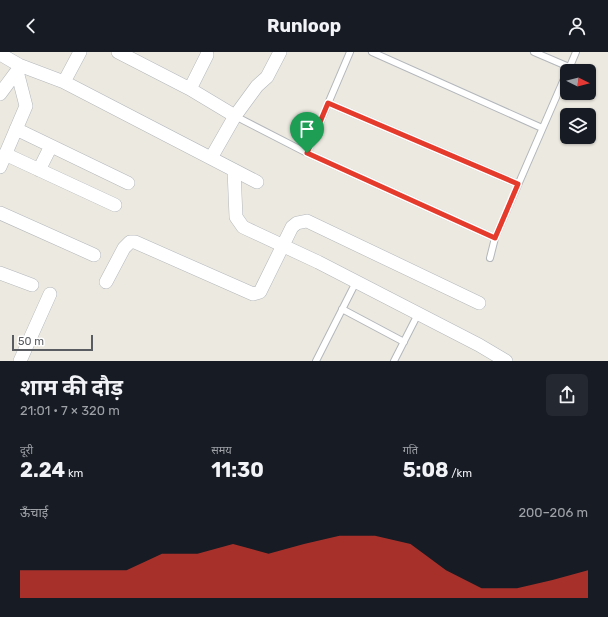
<!DOCTYPE html>
<html lang="hi">
<meta charset="utf-8">
<style>
:root{--surface:#171b24;--page:#242831;--text:#f1f3f6;--muted:#9ea1a6;--accent:#e53b2d}
body{margin:0;font-family:Rubik,"Noto Sans Devanagari",sans-serif;background:var(--page);color:var(--text);height:100vh;display:flex;flex-direction:column;font-size:15px;white-space:nowrap}
*{box-sizing:border-box;margin:0}
p{font-size:13px;color:var(--muted)}
.icon{flex:none;width:22px;height:22px;fill:none;stroke:currentColor;stroke-width:2;stroke-linecap:round;stroke-linejoin:round}
.map{position:relative;height:309px;overflow:hidden}
.side{display:flex;flex-direction:column;background:var(--surface);flex:1}
.side>*{flex:none}
.needle{width:26px;rotate:96deg}
.controls{position:absolute;left:560px;top:12px;display:grid;gap:8px}
.controls a{display:grid;place-items:center;width:36px;height:36px;border-radius:6px;background:var(--surface);box-shadow:0 1px 3px #0004;font-size:20px}
.scale{position:absolute;left:12px;bottom:10px;width:81px;box-sizing:border-box;padding-left:4px;border:2px solid #595d61;border-top:0;font-size:11px;line-height:14px;white-space:nowrap;color:#595d61;-webkit-text-stroke:3px #fff;paint-order:stroke}
.pin{position:absolute;display:grid;place-items:center;width:34px;height:34px;color:#fff;margin:-41px -17px;border-radius:50% 50% 50% 0;rotate:-45deg;box-shadow:0 0 4px #0007}
.pin .icon{rotate:45deg}
.round{display:grid;place-items:center;flex:none;width:42px;height:42px;border-radius:6px;background:var(--page)}
.head{display:flex;align-items:center;justify-content:space-between;height:68px;padding:0 20px}
h1{font-size:22px;font-weight:700;line-height:30px}
.stats{display:grid;grid-template-columns:repeat(3,1fr);gap:6px;height:68px;padding:4px 20px}
.stats div{display:grid;align-content:center}
.stats b{font-size:20px;font-weight:700}
.stats small{font-size:11px;font-weight:400}
.stats p{font-size:11px}
.chart{height:112px;padding:8px 20px}
.chart p{display:flex;justify-content:space-between}
.chart svg{width:100%;height:72px;margin-top:4px;fill:var(--accent);opacity:.7}
header{display:flex;justify-content:space-between;align-items:center;height:52px;padding:0 20px;background:var(--surface);font-size:18px;font-weight:700}
.map>svg:first-child{display:block}
</style>
<header><svg class="icon" aria-label="back" viewBox="0 0 24 24"><path d="M15 5l-7 7 7 7"/></svg>Runloop<svg class="icon" aria-label="person" viewBox="0 0 24 24"><circle cx="12" cy="8" r="4"/><path d="M4 21q1-7 8-7t8 7"/></svg></header>
<div class="map">
<svg width="608" height="309" viewBox="0 0 608 309">
<rect width="100%" height="100%" fill="#ece9e0"/>
<g fill="none" stroke-linecap="round" stroke-linejoin="round">
<g stroke="#b3b7bb" stroke-width="8">
<path id="lane" d="M372,0L542,76
M534,0L569,15
M568,19L576,0
M328,51L518,132
M235,64L307,101L350,0
M307,101L495,186
M490,206L495,186L567,20
M342,257L404,290
M316,309L356,230
M394,309L418,262"/>
</g>
<g stroke="#b3b7bb" stroke-width="14">
<path id="street" d="M118,0L190,37L235,64
M0,2L19,13L64,30L257,130
M64,30L80,0
M190,37L207,3
M0,42L17,19L18,15
M16,77L128,131
M5,102L115,153
M211,106L235,64L257,34L267,25L280,0
M0,115L26,54L17,19
M39,118L51,94
M234,118L236,165L243,175L318,210L479,293L506,309
M0,161L94,203
M0,221L32,233
M106,230L124,196L130,190H135L253,242L260,240L292,175L297,171L307,169L479,251
M20,309L50,242"/>
</g>
<use href="#lane" stroke="#fff" stroke-width="6"/>
<use href="#street" stroke="#fff" stroke-width="13"/>
</g>
<g fill="none" stroke-linecap="round" stroke-linejoin="round">
<g stroke="#fff" stroke-width="8">
<path id="route" d="M328,51L518,132L495,186L307,101Z"/>
</g>
<use href="#route" stroke="#e53b2d" stroke-width="5"/>
</g>
</svg>
<div class="controls">
<a><svg class="needle" viewBox="-14 -14 28 28"><path d="M0-13l5 13h-10z" fill="#e53935"/><path d="M0 13l5-13h-10z" fill="#9ea1a6"/></svg></a>
<a><svg class="icon" aria-label="layers" viewBox="0 0 24 24"><path d="M12 4l9 5-9 5-9-5zM3 14l9 5 9-5"/></svg></a>
</div>
<div class="scale">50 m</div>
<div class="pin" style="left:307px;top:101px;background:#1e9e55"><svg class="icon" aria-label="arrive" viewBox="0 0 24 24"><path d="M6 21V4h12l-3 4 3 4H6"/></svg></div>
</div>
<section class="side">
<div class="head"><div><h1>शाम की दौड़</h1><p>21:01 · 7 × 320 m</p></div><a class="round"><svg class="icon" aria-label="share" viewBox="0 0 24 24"><path d="M12 15V3M7 8l5-5 5 5M5 13v7h14v-7"/></svg></a></div>
<div class="stats">
<div><p>दूरी</p><b>2.24<small> km</small></b></div>
<div><p>समय</p><b>11:30</b></div>
<div><p>गति</p><b>5:08<small> /km</small></b></div>
</div>
<div class="chart"><p><span>ऊँचाई</span>200–206 m</p>
<svg viewBox="0 0 160 44" preserveAspectRatio="none"><path d="M0 44V27L10 27L20 27L30 27L40 17L50 17L60 11L70 17L80 11L90 6L100 6L110 11L120 27L130 38L140 38L150 33L160 27V44z"/></svg>
</div>
</section>
